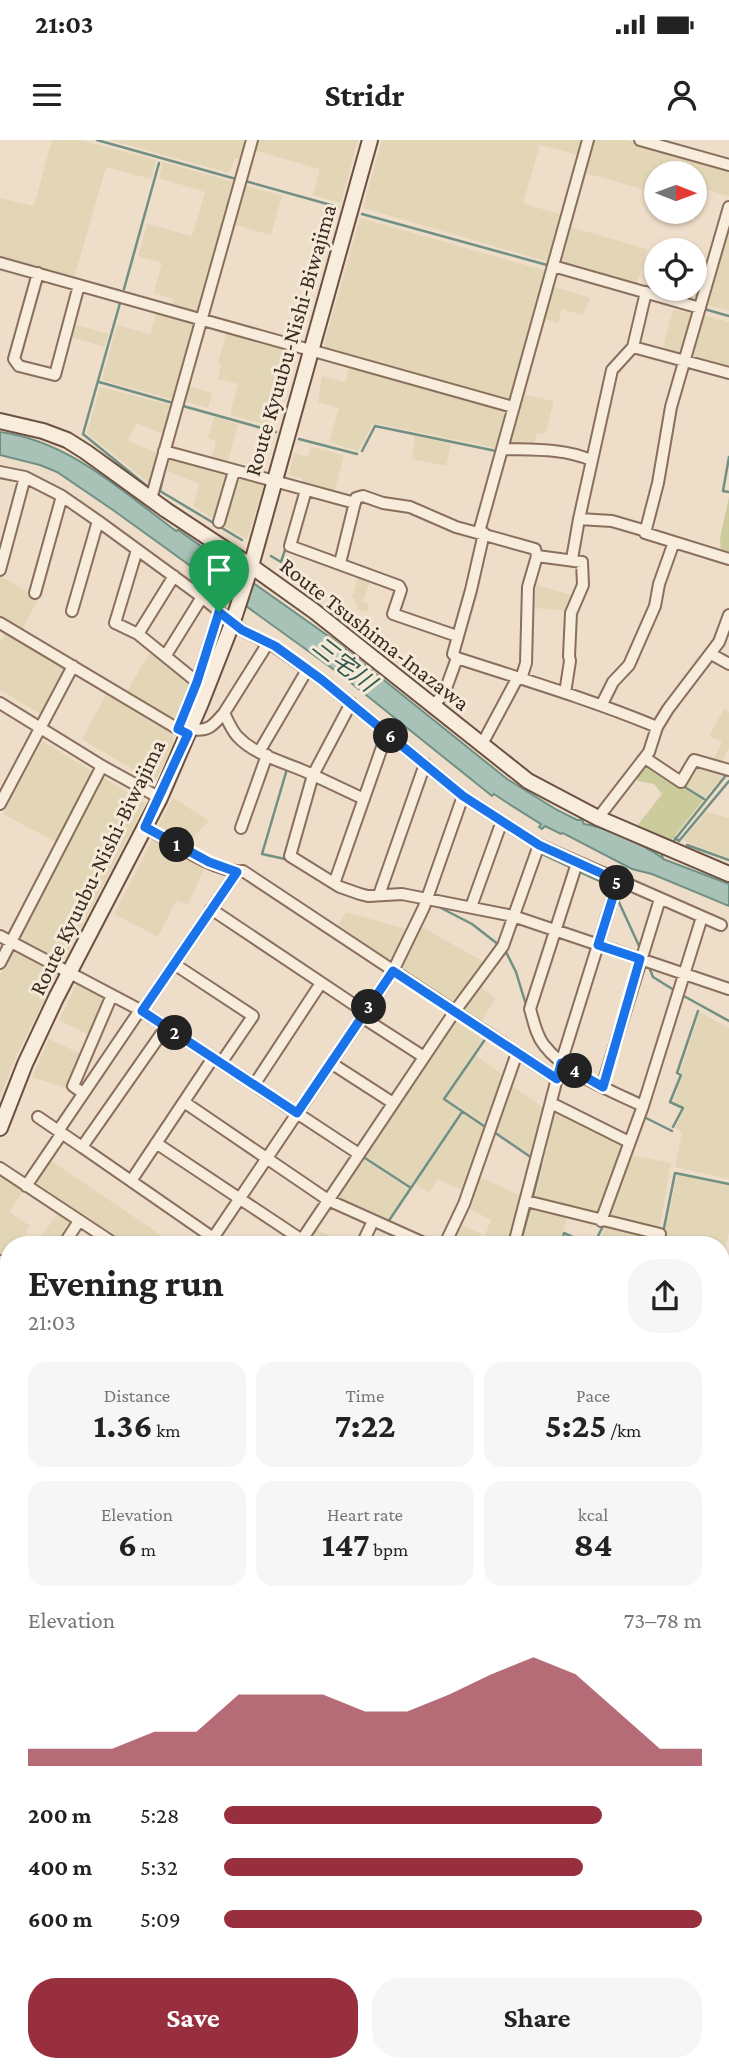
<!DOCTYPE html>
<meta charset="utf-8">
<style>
:root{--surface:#fff;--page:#f6f6f6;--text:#222;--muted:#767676;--accent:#972f3e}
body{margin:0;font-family:"Crimson Pro","Noto Sans JP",serif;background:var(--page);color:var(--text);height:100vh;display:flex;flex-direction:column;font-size:26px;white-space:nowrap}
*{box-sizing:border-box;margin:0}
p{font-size:23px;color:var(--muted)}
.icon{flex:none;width:38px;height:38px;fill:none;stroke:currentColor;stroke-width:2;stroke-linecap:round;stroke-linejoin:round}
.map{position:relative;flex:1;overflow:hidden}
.panel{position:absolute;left:0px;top:1096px;width:730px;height:836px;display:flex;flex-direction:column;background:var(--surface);border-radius:28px 28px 0 0;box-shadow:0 2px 5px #0004}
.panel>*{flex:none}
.needle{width:46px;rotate:91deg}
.buttons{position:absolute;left:644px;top:21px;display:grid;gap:14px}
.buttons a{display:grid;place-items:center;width:63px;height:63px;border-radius:50%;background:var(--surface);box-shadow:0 2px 5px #0004;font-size:35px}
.pin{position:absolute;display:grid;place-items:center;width:60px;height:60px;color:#fff;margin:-72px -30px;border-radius:50% 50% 50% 0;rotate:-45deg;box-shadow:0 0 7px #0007}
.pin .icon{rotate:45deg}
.km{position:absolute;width:35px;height:35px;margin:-18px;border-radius:50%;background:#222;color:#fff;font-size:19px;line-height:35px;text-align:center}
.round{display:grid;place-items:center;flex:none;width:74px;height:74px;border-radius:28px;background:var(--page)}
.headline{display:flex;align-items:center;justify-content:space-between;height:119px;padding:0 28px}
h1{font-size:38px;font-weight:700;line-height:52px}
.stats{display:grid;grid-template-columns:repeat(3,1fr);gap:10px;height:119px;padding:7px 28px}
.stats div{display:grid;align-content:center;border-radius:18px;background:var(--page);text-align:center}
.stats b{font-size:35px;font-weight:700}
.stats small{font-size:19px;font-weight:400}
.stats p{font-size:19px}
.chart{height:196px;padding:14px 28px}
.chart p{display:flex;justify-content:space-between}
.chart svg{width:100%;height:126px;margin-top:7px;fill:var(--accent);opacity:.7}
.cta{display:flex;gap:14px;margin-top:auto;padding:14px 28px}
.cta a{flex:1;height:80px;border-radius:28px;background:var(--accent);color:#fff;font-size:28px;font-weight:700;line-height:80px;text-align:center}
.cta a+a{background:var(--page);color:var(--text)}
ul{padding:0 28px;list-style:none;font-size:23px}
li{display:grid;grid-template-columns:112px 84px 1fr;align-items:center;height:52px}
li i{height:18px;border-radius:9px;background:var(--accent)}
.status{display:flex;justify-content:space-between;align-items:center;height:49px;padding:0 35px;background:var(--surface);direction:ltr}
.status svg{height:19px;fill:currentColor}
header{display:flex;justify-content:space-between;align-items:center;height:91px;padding:0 28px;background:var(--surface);font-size:32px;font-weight:700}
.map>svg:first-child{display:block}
</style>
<div class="status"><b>21:03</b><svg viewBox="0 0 49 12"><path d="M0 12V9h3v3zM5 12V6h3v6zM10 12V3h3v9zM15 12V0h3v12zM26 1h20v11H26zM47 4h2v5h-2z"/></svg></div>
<header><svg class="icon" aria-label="menu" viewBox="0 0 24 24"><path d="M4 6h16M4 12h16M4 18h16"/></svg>Stridr<svg class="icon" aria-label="person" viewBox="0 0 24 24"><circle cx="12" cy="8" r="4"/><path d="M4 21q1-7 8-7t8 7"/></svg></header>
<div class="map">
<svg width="729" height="1932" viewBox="0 0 729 1932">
<rect width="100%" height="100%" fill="#eeddc8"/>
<path fill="#e3d6b6" d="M52,0H80L156,20L151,39L106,27L74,138L0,117V58L34,66Z
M110,0H248L243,20L235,18L229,33Z
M255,0H358L341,63L313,55L320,29L252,10Z
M382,0H583L579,15L540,5L523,63L562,75L549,122L363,68Z
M591,0H626L729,29V56L695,47V33H656V53L582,32Z
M163,22L237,43L201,169L196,172L172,165L174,159L154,153L162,123L138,116L147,84L192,96L205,52L159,38Z
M244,45L282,56L271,95L233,84Z
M323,68L336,71L328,101L315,98Z
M360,78L547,131L511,258L506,261L326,210L324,204Z
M729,79V171L705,164Z
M567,86L647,109L637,144L560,126L557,121Z
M552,146L590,158L583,175L562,169L558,183L545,179L543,175Z
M673,169L696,175L684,216L662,211Z
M157,171L193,181L196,185L175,260L102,240L117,185L150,194Z
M702,175L729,182V229L690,216Z
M73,184L109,194L105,207L70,197Z
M227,191L290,208L269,285L230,275L238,244L218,239L221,224L218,223Z
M350,225L504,268L508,273L497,308L373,283L358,311L329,302L339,268L318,262L322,236L345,242Z
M188,246L212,253L208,268L184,261Z
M100,247L173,266L165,295L136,283L128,301L160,314L151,345L87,293Z
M522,254L554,261L545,294L537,293L533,307L511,306L508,304Z
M214,277L238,284L227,325L211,320L216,301L208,298Z
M415,296L451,304L446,326L412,319Z
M311,307L344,315L334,353L301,345L302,338L289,335L294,313L308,317Z
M171,316L229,333L217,381L193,366L199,344L167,331Z
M238,336L264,343L247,399L222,385L236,337Z
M0,436L39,458L21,491L0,478Z
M358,437L370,441L363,462L369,464L367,472L357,469L358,464L354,463L355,458L352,457Z
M536,445L575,456L569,471L535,468Z
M7,491L65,525L66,529L42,575L0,550V502Z
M153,507L193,542L177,579L174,581L126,553Z
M108,551L171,589L174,603L155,643L82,599Z
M724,569L729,572V608L720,625L712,622L722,602L709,596Z
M42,601L95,633L58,703L3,674Z
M698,625L726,633L704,658L683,645Z
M102,637L146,663L62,824L19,803L17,797Z
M173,658L209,681L186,704L157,688Z
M706,672L729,678V718L688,703L683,699Z
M155,695L207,723L188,764L176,761L158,797L114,774Z
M346,772L408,790L393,822H389L337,787Z
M420,786L486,823L456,866H451L401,833L400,826Z
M14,809L58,832L16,917L0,957V834Z
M77,843L107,859L91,896L59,880Z
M477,845L496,858L479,884L463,873L461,868Z
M700,872L729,888V1039L675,1027L682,992L675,988L685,968L673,962L683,934L680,932Z
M456,879L483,898L442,959L460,971L410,1046L363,1014Z
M49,899L83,915L69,949L32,937Z
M475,915L506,937L489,986L446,958Z
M510,944L546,970L534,1017L494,990Z
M555,971L622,1002L623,1006L598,1073L592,1075L535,1059Z
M463,973L488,990L465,1051L437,1039L430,1053L415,1044Z
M630,1015L671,1023L660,1085L657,1088L607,1079Z
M361,1017L408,1049L386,1083L337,1061L336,1055Z
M50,1020L174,1104H128L38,1045V1039Z
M677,1035L729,1045V1092L726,1105L721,1110V1104H687L663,1100Z
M0,1036L23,1050L10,1072L30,1086L25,1095L33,1101L30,1104H9L8,1120L0,1114Z
M479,1037L524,1057L511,1104H505L485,1096L491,1080L468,1068Z
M532,1067L568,1075L559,1104H522Z
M58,1073L71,1081L72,1086L59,1104H40L37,1102Z
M460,1084L481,1094L477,1104H450Z
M605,1087L653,1095L656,1100V1104H598Z
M314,1088L347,1104H303Z
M5,1128L9,1131V1242H3L8,1333L0,1334V1141L5,1140Z
M0,1341H9V1459L0,1460Z
M721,1531H729V1679H721Z
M721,1735H729V1833H721Z
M721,1839H729V1932H713V1923H721Z
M0,1919H9V1923H35V1932H0Z
M313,1923H373L374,1932H308Z
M381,1923H444L445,1932H381Z
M452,1923H512L513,1932H453Z
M579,1923H616L617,1932H580Z
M658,1923H710V1932H658Z"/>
<path fill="#cccb9c" d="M729,357V416L721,414L720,398Z
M645,624L703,660L671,701L637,686L662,654L654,644L638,641L636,638Z"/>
<path fill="#a9c2b7" stroke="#709084" stroke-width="2" d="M0,292C69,301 122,351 176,391L178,390L334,500L507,639L557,670L577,680H582L584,684C606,687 642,704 661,717L662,715L663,719L729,744V766L652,734L632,729L563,693L561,694L545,686L542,689L539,687L541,684C525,674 510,665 494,654L492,656L340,534L113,370L57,332L40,325L0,315Z"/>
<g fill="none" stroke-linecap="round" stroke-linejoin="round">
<path stroke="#709084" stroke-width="2.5" d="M97,0L236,39
M245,41L338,67
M362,74L547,125
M124,149L159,23
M120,163L83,294L148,347
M704,169L729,176
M99,242L173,263
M183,266L276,292
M299,299L357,314
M362,311L375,286L496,311
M729,317L723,351L729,352
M165,328L160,351L242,400
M271,416L281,422L286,407
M683,646L704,659
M675,698L679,701L729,641
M673,702L727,634
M687,705L729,720
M540,713L570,727
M285,719L262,714L287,629
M578,731L604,743L611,751
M617,758L640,808
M441,768L472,784L499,805
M505,810L516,832L527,868
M649,827L653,837L674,850
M682,855L729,881
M486,898L444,959L487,988
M644,977L672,991
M673,987L683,968L670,962L681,935L677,933L698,871
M494,992L532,1018
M365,1018L411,1048
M533,1056L541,1024
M388,1082L462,972
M664,1088L675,1033L729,1044
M520,1104L530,1068
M561,1104L564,1093L588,1104
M594,1104L603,1086
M106,1923L107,1932
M616,1923L618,1931
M299,1932L304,1923
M712,1932V1923"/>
<g stroke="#8a6f5e" stroke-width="14">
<path id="minor" d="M640,0L729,25
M0,123L513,267
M553,126L700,168
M38,133L14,219L19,226L55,235L79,145
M633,207L646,152
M502,309C532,310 563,308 591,320
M164,311L355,363
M0,332L25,337L62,356L98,381L202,457L242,490L274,506L322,540L463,656L539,705L721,785
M306,350L290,406L399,446L401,450L393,474L457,496
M151,359L252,0
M579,379L612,381L646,391
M219,382L234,331
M479,392L588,0
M484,393L471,450L453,514L457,518C525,540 592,560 657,587
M674,402L729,419
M137,410L115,483L138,494
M572,419L579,379L612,230L633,207L729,233
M340,423L356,358L363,356L383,363L410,367L456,387L535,409L537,416L582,422L583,445L571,473L569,516L570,521L565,553
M0,430L25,337
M174,436L138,494L197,542L178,589
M35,453L62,356
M72,471L98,381
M0,483L188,595
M268,503L224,573C228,581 232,591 238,597C257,617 289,623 313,635L290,716L340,747L360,754L368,756L402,754L513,776L729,849
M711,514L729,524
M166,515L202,457
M521,539L526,523L528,447L537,416
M197,542L219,473
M0,563L102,626L160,658
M351,563L313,635L364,659
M602,564L613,542L629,525L655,466L659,444L674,402L645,393L658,343L671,267L729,67
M433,567L445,551L457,518
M190,589C208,592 213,586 224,573
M481,606L518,537
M259,612L307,530
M645,618L681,642L694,620L729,630
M0,664L73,526
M598,678L649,612L657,587L668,569L719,502L729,475
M145,687C169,700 216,734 243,731L557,939
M241,688L267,615
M577,723L530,869C534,882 536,895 544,905C565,933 611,951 643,966
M335,741L387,593
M379,755L425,624
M471,767L502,681
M211,769L365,872
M0,796L142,871L359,1014
M0,823L102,626
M174,824L253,876L221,923
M142,871L237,732
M362,877L424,917
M331,923L393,963
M254,945L321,843
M602,947L660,759
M83,953L73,946L112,855
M184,962L328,1060L426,1104
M551,963L629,1002
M38,977L82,1007L166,887
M58,991L140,870
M156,1003L302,1100
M82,1007L222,1104
M0,1028L115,1104
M131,1041L213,918
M26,1046L62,993
M526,1061L660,1094L658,1104
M601,1081L643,966L702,777
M64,1104L79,1081
M209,1104L393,831L424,767L463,656
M299,1104L455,871L503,806L539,705
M362,1104L373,1081
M445,1104L464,1064L517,913
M514,1104L561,923L618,741
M0,1121L9,1126
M721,1196L729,1199
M0,1338L9,1337
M721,1388H729
M721,1528H729
M721,1683H729
M0,1833L9,1832
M721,1837H729
M0,1916H9
M166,1923V1932
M377,1923L378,1932
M447,1923L448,1932
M515,1923V1932
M576,1923V1932
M256,1932V1923"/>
</g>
<g stroke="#8a6f5e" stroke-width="16">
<path id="tertiary" d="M0,1509H9"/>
</g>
<g stroke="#6c5041" stroke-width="18">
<path id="secondary" d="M0,281L43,291L67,300L86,312L166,370L251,426L314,471L528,641L598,678L729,734
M235,475L251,426L370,0
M0,988L25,924L56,858L160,658L201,563L230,489
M0,1611L9,1667
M43,1923V1932"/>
</g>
<use href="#minor" stroke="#f8ecdc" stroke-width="10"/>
<use href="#tertiary" stroke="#f8ecdc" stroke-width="12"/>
<use href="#secondary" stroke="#f8ecdc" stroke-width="14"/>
<g stroke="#6c5041" stroke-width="18" stroke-linecap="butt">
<path id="secondary-bridge" d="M230,489L235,475"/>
</g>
<use href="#secondary-bridge" stroke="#f8ecdc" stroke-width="14"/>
</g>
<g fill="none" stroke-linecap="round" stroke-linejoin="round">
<g stroke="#fff" stroke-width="14">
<path id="route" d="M219,472L242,490L275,506L322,540L463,656L539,705L618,741L598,805L640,819L603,947L561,923L557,939L393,831L297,973L142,871L237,732L209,722L145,687L188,594L178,589L197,542Z"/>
</g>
<use href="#route" stroke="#1a73e8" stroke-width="9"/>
</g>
<g text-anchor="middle" stroke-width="6" stroke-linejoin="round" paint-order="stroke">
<g font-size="23" fill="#3a2a21" stroke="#f5e9d8">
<text transform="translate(290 200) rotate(-74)" y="8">Route Kyuubu-Nishi-Biwajima</text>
<text transform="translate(375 494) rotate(38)" y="8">Route Tsushima-Inazawa</text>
<text transform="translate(97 727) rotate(-64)" y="8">Route Kyuubu-Nishi-Biwajima</text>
</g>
<g font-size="24" font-style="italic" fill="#315a51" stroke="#f5e9d8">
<text transform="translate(344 524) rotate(38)" y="8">三宅川</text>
</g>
</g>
</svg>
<div class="buttons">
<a><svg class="needle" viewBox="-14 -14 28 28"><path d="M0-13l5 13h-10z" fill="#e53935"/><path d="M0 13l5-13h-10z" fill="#767676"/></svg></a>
<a><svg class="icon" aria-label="locate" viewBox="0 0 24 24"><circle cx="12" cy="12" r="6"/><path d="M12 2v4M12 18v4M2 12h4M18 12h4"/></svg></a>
</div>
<div class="pin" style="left:219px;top:472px;background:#1e9e55"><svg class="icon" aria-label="arrive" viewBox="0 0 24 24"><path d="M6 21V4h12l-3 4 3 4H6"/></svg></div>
<b class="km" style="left:177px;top:705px">1</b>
<b class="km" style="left:175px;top:893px">2</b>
<b class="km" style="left:369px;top:867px">3</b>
<b class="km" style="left:575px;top:931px">4</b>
<b class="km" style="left:617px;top:743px">5</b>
<b class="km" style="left:391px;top:596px">6</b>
<section class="panel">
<div class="headline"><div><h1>Evening run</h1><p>21:03</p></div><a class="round"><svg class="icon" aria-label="share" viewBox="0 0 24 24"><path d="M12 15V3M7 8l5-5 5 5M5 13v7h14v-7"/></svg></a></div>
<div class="stats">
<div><p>Distance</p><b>1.36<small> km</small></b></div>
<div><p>Time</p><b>7:22</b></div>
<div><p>Pace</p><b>5:25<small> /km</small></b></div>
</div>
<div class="stats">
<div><p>Elevation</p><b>6<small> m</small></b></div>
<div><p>Heart rate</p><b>147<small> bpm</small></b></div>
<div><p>kcal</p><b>84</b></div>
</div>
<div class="chart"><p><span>Elevation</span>73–78 m</p>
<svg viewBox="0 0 160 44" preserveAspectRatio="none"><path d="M0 44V38L10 38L20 38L30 32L40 32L50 19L60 19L70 19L80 25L90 25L100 19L110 12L120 6L130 12L140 25L150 38L160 38V44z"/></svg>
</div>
<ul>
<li><b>200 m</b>5:28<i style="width:79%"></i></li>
<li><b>400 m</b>5:32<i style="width:75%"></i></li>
<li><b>600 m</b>5:09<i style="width:100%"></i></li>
</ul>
<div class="cta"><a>Save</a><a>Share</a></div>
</section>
</div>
